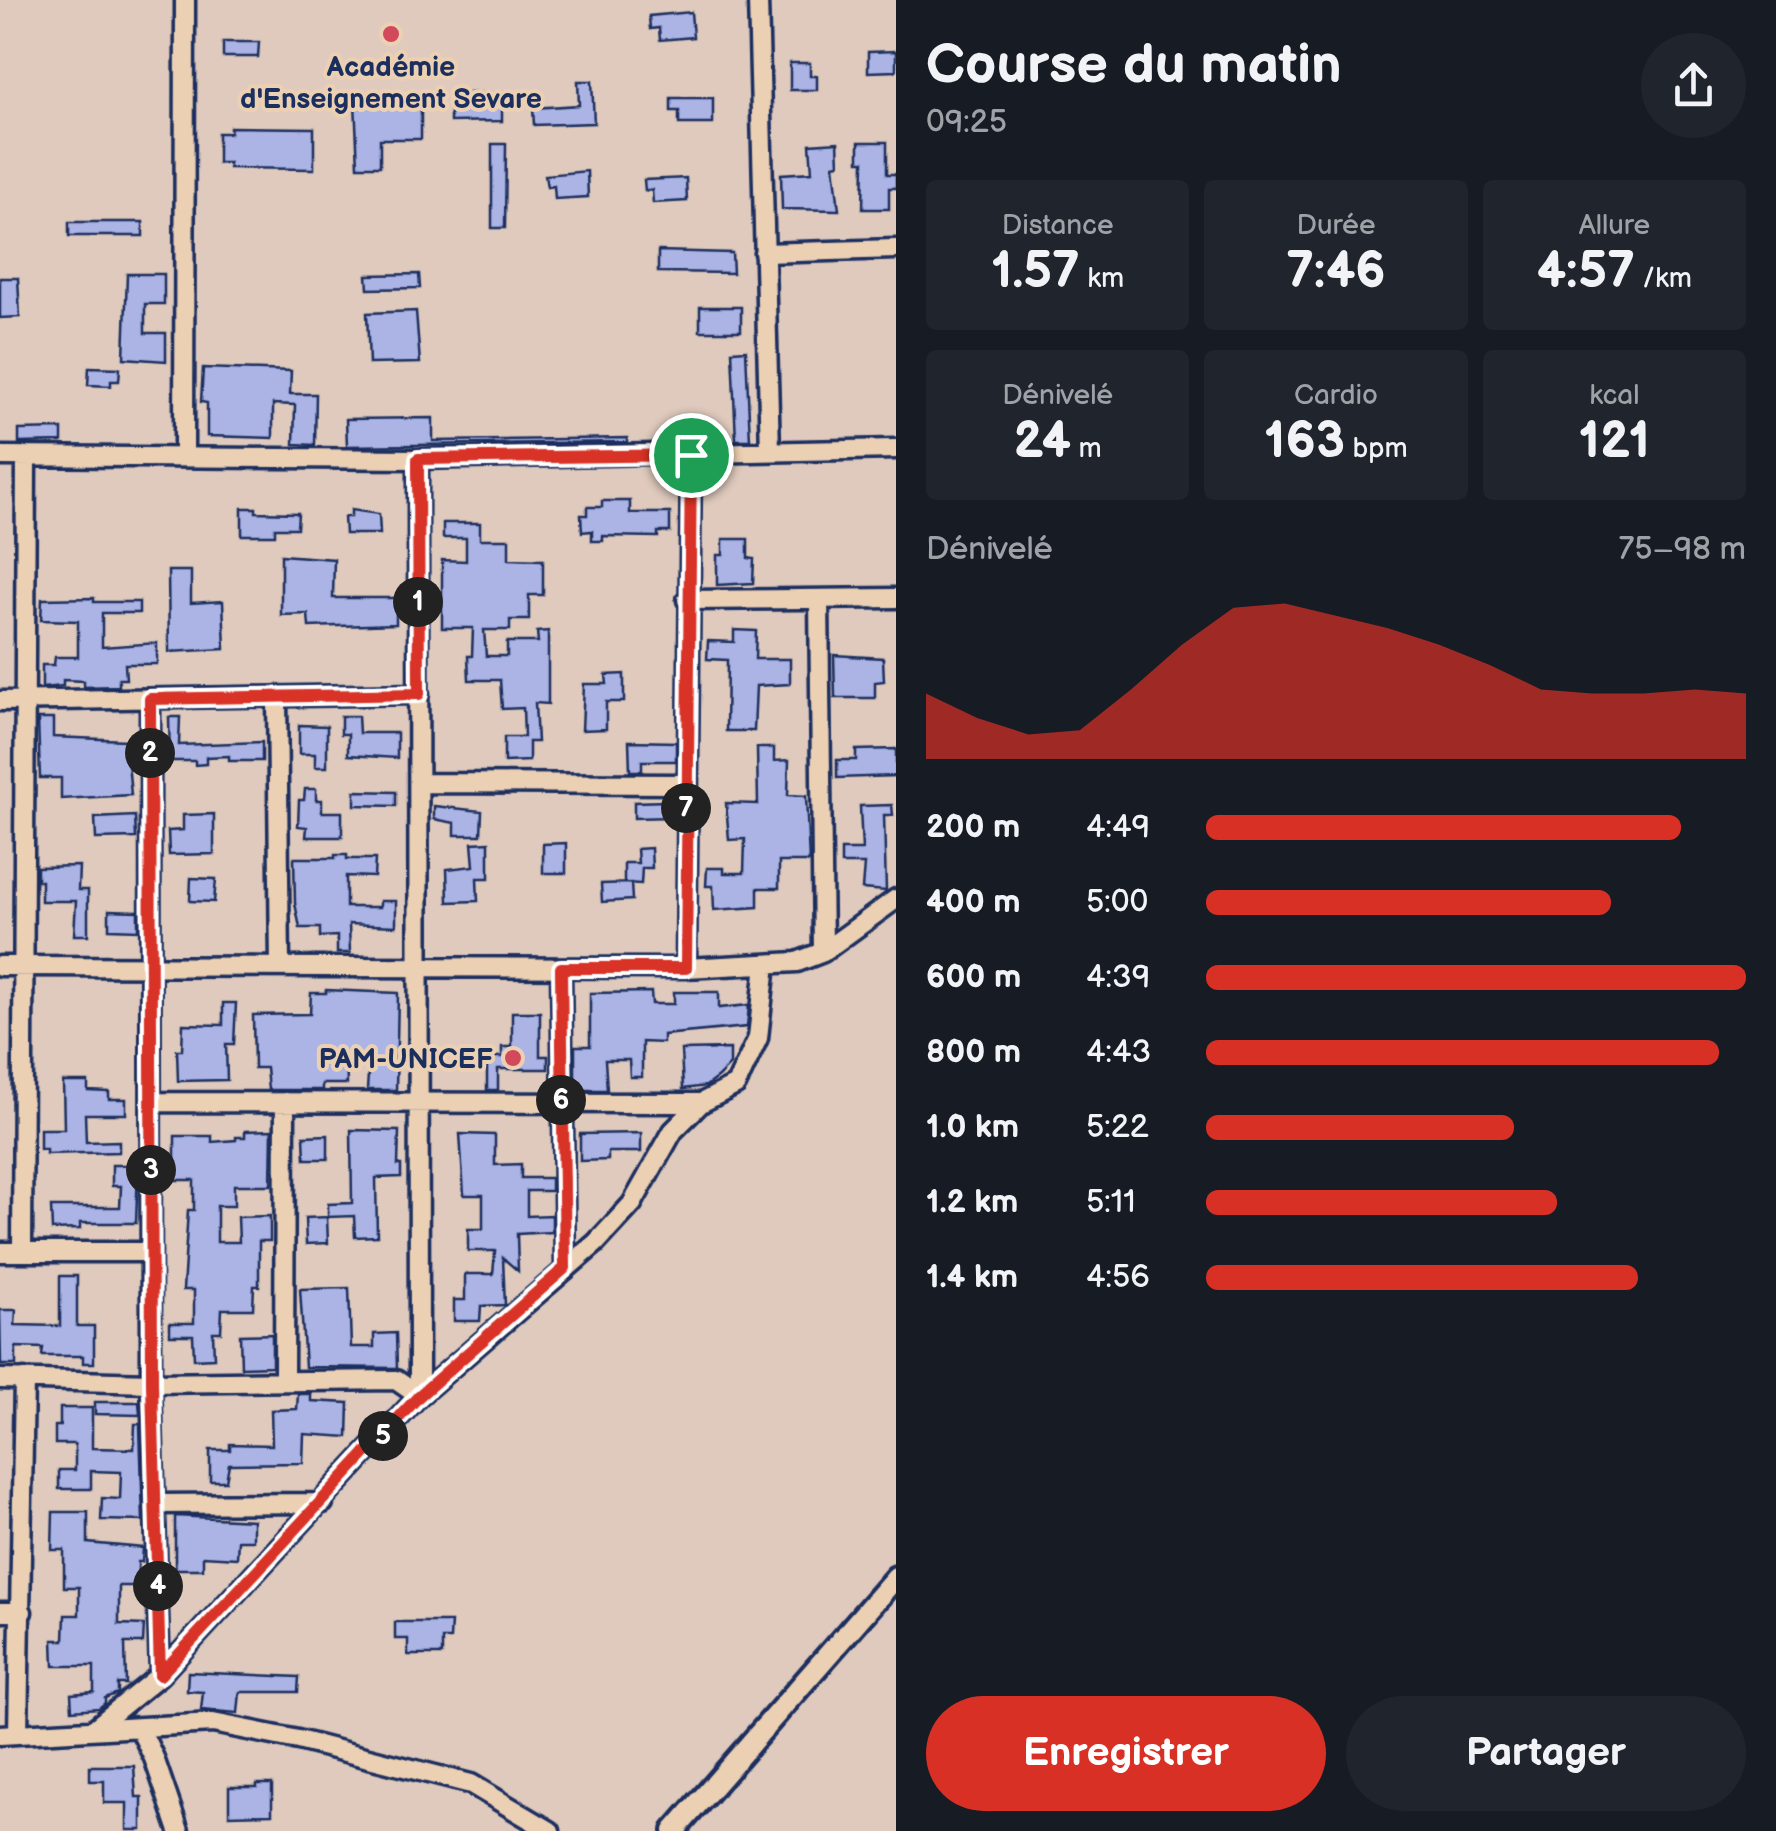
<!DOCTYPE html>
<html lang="fr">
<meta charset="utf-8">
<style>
:root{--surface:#171b24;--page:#20242c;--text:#f1f3f6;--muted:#9ea1a6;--accent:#d93025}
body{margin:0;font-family:"Balsamiq Sans",sans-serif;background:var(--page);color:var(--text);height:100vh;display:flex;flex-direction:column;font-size:38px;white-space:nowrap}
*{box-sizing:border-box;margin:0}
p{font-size:32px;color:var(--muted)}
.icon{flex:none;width:55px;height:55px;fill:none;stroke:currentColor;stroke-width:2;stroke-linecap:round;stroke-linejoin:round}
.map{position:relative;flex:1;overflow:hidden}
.panel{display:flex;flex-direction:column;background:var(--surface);width:880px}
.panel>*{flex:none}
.pin{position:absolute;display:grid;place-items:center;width:85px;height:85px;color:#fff;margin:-42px;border:5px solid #fff;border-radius:50%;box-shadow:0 2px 10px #0007}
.km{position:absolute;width:50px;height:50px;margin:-25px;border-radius:50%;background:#222;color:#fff;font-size:28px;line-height:50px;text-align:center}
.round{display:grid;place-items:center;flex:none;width:105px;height:105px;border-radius:52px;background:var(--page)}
.summary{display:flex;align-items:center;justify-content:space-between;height:170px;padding:0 30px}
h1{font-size:55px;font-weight:700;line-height:75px}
.stats{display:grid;grid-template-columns:repeat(3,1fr);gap:15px;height:170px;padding:10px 30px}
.stats div{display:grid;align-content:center;border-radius:10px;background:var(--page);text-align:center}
.stats b{font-size:50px;font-weight:700}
.stats small{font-size:28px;font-weight:400}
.stats p{font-size:28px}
.chart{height:280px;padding:20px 30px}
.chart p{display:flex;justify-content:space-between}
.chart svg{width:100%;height:180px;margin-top:10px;fill:var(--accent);opacity:.7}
.cta{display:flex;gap:20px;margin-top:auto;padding:20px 30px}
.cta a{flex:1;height:115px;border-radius:60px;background:var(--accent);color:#fff;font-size:40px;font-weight:700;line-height:115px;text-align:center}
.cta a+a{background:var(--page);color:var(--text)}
ul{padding:0 30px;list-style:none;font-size:32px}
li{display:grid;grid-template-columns:160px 120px 1fr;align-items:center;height:75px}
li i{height:25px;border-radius:12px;background:var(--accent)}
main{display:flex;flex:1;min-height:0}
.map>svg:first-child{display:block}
</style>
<main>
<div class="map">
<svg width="896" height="1831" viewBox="0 0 896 1831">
<rect width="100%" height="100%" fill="#dfcabd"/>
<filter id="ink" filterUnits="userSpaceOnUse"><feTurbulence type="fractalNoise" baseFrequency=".01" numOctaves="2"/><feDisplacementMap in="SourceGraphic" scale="20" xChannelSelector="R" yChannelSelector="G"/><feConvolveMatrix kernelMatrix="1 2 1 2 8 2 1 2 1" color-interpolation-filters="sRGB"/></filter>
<g filter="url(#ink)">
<path fill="#abb4e5" stroke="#1b2f5e" stroke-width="2.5" d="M691,12L693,37L660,40L659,28L650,29L649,16Z
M223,42H259L258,57H223Z
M896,51V71L868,72V52Z
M790,63H810V76H817V90H790Z
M578,81H592L594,123L534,125L533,108L579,105Z
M450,93H502V121L450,122Z
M671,98H713V124H679V111H671Z
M355,102H421V139H380V166H358Z
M230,127L314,128V169L229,168V163H218V133H230Z
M838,142L839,164L834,165L839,210L782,209L781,174L812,172L810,144Z
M859,142H887V174H896V188H889V209H863L864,161H859Z
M492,144H506L505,228H492Z
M587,171L588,197L555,199L554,186L547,187L545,175Z
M686,178L687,201L653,203L652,190L645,191L644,180Z
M69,222H143V236H69Z
M658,251L732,253L733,273L658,272Z
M127,274H164V304H145V333H166V361L124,358Z
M419,274L420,288L368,289L367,275Z
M0,278H18L20,317L0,318Z
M700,307H741V331H700Z
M416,311L420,363L369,364L367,313Z
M746,350L750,440H736L732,351Z
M89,367L120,368L119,381H111V386L88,385Z
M203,368L291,371L290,394H316L315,445L294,444L295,405L273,404V438L207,436V403L201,402Z
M433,418V441L627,438V442L347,446L346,419Z
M62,429V442L19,443V430Z
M602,501H630V513H670V532H658V537L603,536V541H592V531L582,532L581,515H587V507H602Z
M242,508H256V512L298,513L297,528H275V535H242Z
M351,510L379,514L380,534H345L344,517H351Z
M443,523H480V539H509V559L543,560V595H529V620H510V630H484L486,656H507V642H538L537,632L548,631V704L535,703L537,742H529V761L504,762V737H524L523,708L502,709L500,680H469L468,656H472L473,628H442V560L466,561V538H443Z
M723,539H748V558L754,559L753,583L717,585V555H723Z
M281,555L334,559L333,598H396V624L309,627L308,614L281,615Z
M168,571H191V603L223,601L225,649L169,652Z
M94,598V602H139V613H102V647L157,643V664H125L126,679H119V686L84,687V681L63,680V686L42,688V665H54L55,657H78V621L41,620L42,599Z
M734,630L756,631L755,659H790V684L756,686L754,731H726L727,660L707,659L708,641L734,642Z
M834,655L883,658L884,681L875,682V698H835Z
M624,674V702H606V729L582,730L584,684H607L606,675Z
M341,716H358L359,733H397V758L348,755V734H341Z
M169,717H180L179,745L262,742V761H229V756L206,757V764L195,765V761H170Z
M38,719H53V737L126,740L131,795L61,799V778H40Z
M299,725L327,726V767H315V754H299Z
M629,741L676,742V761H642V771H630Z
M757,748H774V761L789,760L788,795L806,796L809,862H779V888H758V907L714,910L713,886H706L707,868H724V873H744L745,839L729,840L726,803L758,804Z
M896,749V776L837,778V760H856V750Z
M305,789H316V800H322V812H342V837H306L307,827L298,826L299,800H304Z
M355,791L396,792V806L355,805Z
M665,796H675L672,817L634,818V802L666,801Z
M892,805L893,815H884L886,891L862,889L864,864H841V850H862L860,806Z
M434,806L482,811L481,835H455V823L434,819Z
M214,814V854L169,855L168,831L183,830V815Z
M135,816L136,838L96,839L95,818Z
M489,842V878H477L478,901L448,902L447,869L474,866L472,843Z
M566,843V873H543V844Z
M651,848L652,868H642L641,884L624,883V863H638L637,849Z
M335,855H347V859H375L374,877L346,876V907H380V901H396V926L349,924L350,953H337V936L320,937V928H300L295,903L294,858H335Z
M79,866L78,890H88V935H74L76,901H41V881H37V867Z
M191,878L216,879L214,902L190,901Z
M631,883L632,900L602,902L601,884Z
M109,910L138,911V930L109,929Z
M326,990L398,993L396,1090H367L369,1059L346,1058L347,1084H322V1090H268L266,1068H254L253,1015L310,1014L311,993H326Z
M651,992L652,1004H674V992H719V1008L749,1005L747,1027L663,1035V1043L642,1042V1077H630L629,1060H605L607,1090H575V1046H590V993Z
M223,1003H236L234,1044H226L227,1080L178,1081L177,1050H182L183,1024L223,1025Z
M512,1012H540V1056H548V1069H498V1090H487V1057H502V1047H512Z
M730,1049V1065L718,1077L706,1086L683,1089L681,1050Z
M63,1082H88V1091L109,1092V1099H126V1114H85L86,1142L119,1141V1152L46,1154V1149H40V1129H64Z
M272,1130L271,1185H234V1206H217V1242H239L238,1217L270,1216V1241H259V1286H254L253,1309H222L221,1332H213L214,1358L194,1359L193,1335H170V1323H194V1290H183L188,1210H194V1180H168V1161H175V1136H212V1142L236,1140V1137H245V1131Z
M351,1130L399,1131L398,1165H401V1177L376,1178L377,1236L355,1237L354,1216L328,1217V1204L352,1203Z
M641,1133V1152H608V1160L580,1161V1134Z
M460,1134L495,1135V1165L521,1164V1178H551V1191H527V1216L552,1215V1232L517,1234L518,1271L503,1258L505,1305L481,1306L480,1321H454V1300H465V1274H493L495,1251H468V1229H483V1195H464Z
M328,1135V1159H305L304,1136Z
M112,1165H138L136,1223H80V1229L52,1230L51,1207H120L121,1186H112Z
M327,1217L328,1243L306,1244L305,1218Z
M60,1276H77V1326H94V1363H83V1356H42L43,1348L16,1347V1365H1L0,1310H16L15,1325L60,1326Z
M349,1288L351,1347H374V1334L396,1333L397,1368L305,1367L300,1289Z
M272,1334V1366L241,1367L240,1335Z
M298,1394H311V1401L349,1403L348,1437L304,1434L303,1463L229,1464L226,1481H210V1450H230V1444L272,1445L271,1410L297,1409Z
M95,1402H139L140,1415L95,1414Z
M60,1408H92V1448L134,1449L135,1424H140L143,1521L101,1520L102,1498L120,1499L121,1472L91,1471V1489H59V1470H75V1444H55V1426H60Z
M53,1512H88V1543L143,1548L142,1562H138V1586H119V1624L144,1625L143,1643H125L126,1684H118V1693L105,1698V1703L99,1708L72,1710L71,1694L94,1692V1666H54L53,1640H64L65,1615H79V1587H64V1550H52Z
M175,1516L253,1520V1540H238L237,1558L203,1556V1569H175Z
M395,1622H451L450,1639H442V1655H408V1639H395Z
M188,1672L299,1677L298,1692H240L238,1713L201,1710L203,1692L187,1691Z
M90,1766H134L136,1797H142V1830H127V1803H104V1781H90Z
M257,1784H272V1814L229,1815V1787H257Z"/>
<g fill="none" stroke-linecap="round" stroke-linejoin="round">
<g stroke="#1b2f5e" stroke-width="25">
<path id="minor" d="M758,0L770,451
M764,253L896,249
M0,456L418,459L896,449
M184,457L185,0
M418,459L419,1396
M819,599L823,952
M687,600L896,598
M277,696L280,967
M150,699L151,1383L160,1675
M0,701L419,694
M420,783L686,784
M0,966L686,968L797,962L823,952L896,899
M561,968L565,1268
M686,968L691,455
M151,1102L701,1103
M0,1252H151
M22,1252L26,456
M0,1379L151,1383L396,1380L419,1396
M284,1381L285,1102
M156,1504L323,1503
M0,1612H22
M95,1728L160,1675L419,1396L596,1243L632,1204L673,1131L701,1103L736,1085L758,1038L766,964
M140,1729L154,1758L179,1831
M18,1734L24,1379
M0,1735L213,1723L298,1740L471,1784L550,1831"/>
</g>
<g stroke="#1b2f5e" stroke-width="28">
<path id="tertiary" d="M674,1831L896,1577"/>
</g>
<use href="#minor" stroke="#ecd0b3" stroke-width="18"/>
<use href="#tertiary" stroke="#ecd0b3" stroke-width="20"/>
</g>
</g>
<g fill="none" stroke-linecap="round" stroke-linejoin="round" filter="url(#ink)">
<g stroke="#fff" stroke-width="20">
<path id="route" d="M691,455L686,968H561L565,1268L419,1396L160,1675L152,1383L150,699L419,694L418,459Z"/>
</g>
<use href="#route" stroke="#d93025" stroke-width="12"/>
</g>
<g fill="#d1495b" stroke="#ecd0b3" stroke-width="4">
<circle cx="391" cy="34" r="10"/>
<circle cx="513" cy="1058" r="10"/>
</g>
<g text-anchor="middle" stroke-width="8" stroke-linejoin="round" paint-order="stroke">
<g font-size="28" font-weight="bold" fill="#1b2f5e" stroke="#ecd0b3">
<text x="391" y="76">Académie<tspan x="391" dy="32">d'Enseignement Sevare</tspan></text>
<text x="493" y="1068" text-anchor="end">PAM-UNICEF</text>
</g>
</g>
</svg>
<div class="pin" style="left:691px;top:455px;background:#1e9e55"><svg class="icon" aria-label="arrive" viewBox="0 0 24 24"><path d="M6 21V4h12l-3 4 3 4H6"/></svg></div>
<b class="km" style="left:418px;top:602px">1</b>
<b class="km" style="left:150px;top:753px">2</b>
<b class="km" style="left:151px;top:1170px">3</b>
<b class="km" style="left:158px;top:1586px">4</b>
<b class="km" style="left:383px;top:1436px">5</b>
<b class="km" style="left:561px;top:1100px">6</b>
<b class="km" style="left:686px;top:808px">7</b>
</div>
<section class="panel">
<div class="summary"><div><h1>Course du matin</h1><p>09:25</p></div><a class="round"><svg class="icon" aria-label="share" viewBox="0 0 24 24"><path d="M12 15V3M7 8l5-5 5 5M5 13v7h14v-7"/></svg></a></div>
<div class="stats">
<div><p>Distance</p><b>1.57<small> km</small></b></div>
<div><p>Durée</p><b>7:46</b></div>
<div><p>Allure</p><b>4:57<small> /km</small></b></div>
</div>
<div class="stats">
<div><p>Dénivelé</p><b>24<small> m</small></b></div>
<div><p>Cardio</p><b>163<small> bpm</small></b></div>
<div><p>kcal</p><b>121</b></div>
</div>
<div class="chart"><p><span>Dénivelé</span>75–98 m</p>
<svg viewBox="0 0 160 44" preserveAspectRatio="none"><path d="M0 44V28L10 34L20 38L30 37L40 27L50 16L60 7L70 6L80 9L90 12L100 16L110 21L120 27L130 28L140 28L150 27L160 28V44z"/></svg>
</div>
<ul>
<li><b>200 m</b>4:49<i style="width:88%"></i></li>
<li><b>400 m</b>5:00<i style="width:75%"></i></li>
<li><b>600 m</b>4:39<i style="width:100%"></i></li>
<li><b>800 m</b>4:43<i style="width:95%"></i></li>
<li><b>1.0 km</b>5:22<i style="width:57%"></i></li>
<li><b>1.2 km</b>5:11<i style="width:65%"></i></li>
<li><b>1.4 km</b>4:56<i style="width:80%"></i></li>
</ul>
<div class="cta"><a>Enregistrer</a><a>Partager</a></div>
</section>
</main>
